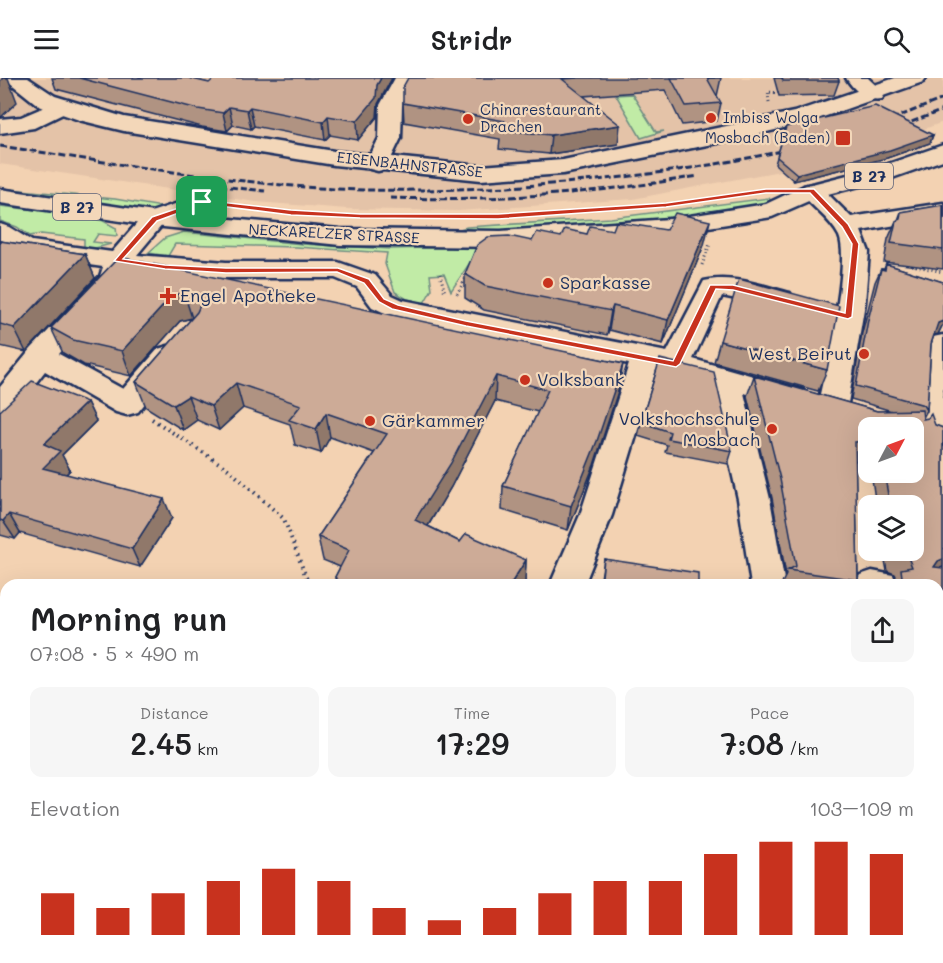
<!DOCTYPE html>
<meta charset="utf-8">
<style>
:root{--surface:#fff;--page:#f6f6f6;--text:#202124;--muted:#757577;--accent:#c8321e}
body{margin:0;font-family:Mali,sans-serif;background:var(--page);color:var(--text);height:100vh;display:flex;flex-direction:column;font-size:22px;white-space:nowrap}
*{box-sizing:border-box;margin:0}
p{font-size:20px;color:var(--muted)}
.icon{flex:none;width:33px;height:33px;fill:none;stroke:currentColor;stroke-width:2;stroke-linecap:round;stroke-linejoin:round}
.map{position:relative;flex:1;overflow:hidden}
.side{position:absolute;left:0px;top:501px;width:944px;height:384px;display:flex;flex-direction:column;background:var(--surface);border-radius:18px 18px 0 0;box-shadow:0 6px 24px #0002}
.side>*{flex:none}
.needle{width:39px;rotate:49deg}
.controls{position:absolute;left:858px;top:339px;display:grid;gap:12px}
.controls a{display:grid;place-items:center;width:66px;height:66px;border-radius:12px;background:var(--surface);box-shadow:0 6px 24px #0002;font-size:30px}
.pin{position:absolute;display:grid;place-items:center;width:51px;height:51px;color:#fff;margin:-26px;border-radius:12px;box-shadow:0 3px 9px #0006}
.round{display:grid;place-items:center;flex:none;width:63px;height:63px;border-radius:12px;background:var(--page)}
.summary{display:flex;align-items:center;justify-content:space-between;height:102px;padding:0 30px}
h1{font-size:33px;font-weight:600;line-height:45px}
.metrics{display:grid;grid-template-columns:repeat(3,1fr);gap:9px;height:102px;padding:6px 30px}
.metrics div{display:grid;align-content:center;border-radius:12px;background:var(--page);text-align:center}
.metrics b{font-size:30px;font-weight:600}
.metrics small{font-size:16px;font-weight:400}
.metrics p{font-size:16px}
.chart{height:168px;padding:12px 30px}
.chart p{display:flex;justify-content:space-between}
.chart svg{width:100%;height:108px;margin-top:6px;stroke:var(--accent);stroke-width:6}
header{display:flex;justify-content:space-between;align-items:center;height:78px;padding:0 30px;background:var(--surface);font-size:27px;font-weight:600}
.map>svg:first-child{display:block}
</style>
<header><svg class="icon" aria-label="menu" viewBox="0 0 24 24"><path d="M4 6h16M4 12h16M4 18h16"/></svg>Stridr<svg class="icon" aria-label="search" viewBox="0 0 24 24"><circle cx="10" cy="10" r="6"/><path d="M15 15l6 6"/></svg></header>
<div class="map">
<svg width="943" height="885" viewBox="0 0 943 885">
<rect width="100%" height="100%" fill="#f3d2b2"/>
<filter id="ink" filterUnits="userSpaceOnUse"><feTurbulence type="fractalNoise" baseFrequency=".0167" numOctaves="2"/><feDisplacementMap in="SourceGraphic" scale="12" xChannelSelector="R" yChannelSelector="G"/><feConvolveMatrix kernelMatrix="1 2 1 2 8 2 1 2 1" color-interpolation-filters="sRGB"/></filter>
<g filter="url(#ink)">
<path fill="#e4c3a8" d="M0,0H894L659,75L814,42L934,0H943V44L882,67L816,86L633,121L458,133L347,131L256,124L0,86Z"/>
<path fill="#c1eba6" stroke="#6e8d82" stroke-width="1.5" d="M632,16L656,54L664,53L641,60L616,17Z
M0,110L115,121L168,130L160,134L0,112Z
M769,120L772,125C668,142 564,151 458,154L456,152L467,149L611,140Z
M0,128L88,138L100,141L116,150L117,158L98,156L93,164L111,166L84,173V161L41,156L30,158L17,149L0,143Z
M184,154L302,166L391,171L554,166L473,180L451,213L444,196L430,197L432,211L424,225L407,221L395,214L385,186L387,175L296,169L175,166L168,178L148,175L165,160Z
M938,775L943,778V885H843L840,879H938Z"/>
<g fill="none" stroke-linecap="round" stroke-linejoin="round">
<g stroke="#1b2f5e" stroke-width="5">
<path id="minor" d="M395,0H415L402,27L401,60L386,91L378,93L370,91L366,86L379,60L380,27Z
M846,0H868L885,16L882,21C866,24 854,12 846,0Z
M61,22L69,23L72,28L69,33L34,50L0,55V41L21,39Z
M812,106L820,108L851,139L943,125V139L861,153L869,174L865,225L847,331L843,339L832,342L821,339L817,331C824,297 851,185 839,158C830,140 811,129 800,113L804,108Z
M202,117L211,119L214,124L211,129L163,146L137,177L226,184H338L375,197L392,217L403,222L667,274L704,203C731,196 763,208 790,215L793,221L790,227L780,230L722,218L693,281L803,312L808,319L803,326L793,329L744,315L770,421L785,507H751L738,421L712,306L656,292L612,437L584,507H550L580,437L629,286L466,254L385,235L372,229L357,209L335,200H226L165,197L128,192L121,207L59,276L123,311L158,271L168,268L178,271L182,278L178,285L138,334L127,337L116,334L45,293L11,337L0,340V309L31,271L100,198L103,189L25,178L16,176L0,165V146L9,149L32,163L112,174L145,136Z
M943,257V367L937,369L926,366L922,358C923,334 921,279 933,259Z
M872,493L893,497L898,507H855L860,497Z
M0,535L6,536V566L0,565Z
M446,879H490L492,885H446Z"/>
</g>
<g stroke="#1b2f5e" stroke-width="5">
<path id="major" d="M4,0H28L55,18L124,39L334,73L481,88L563,82L794,34L895,0H926L923,4L809,44L737,61L563,96L481,102L334,87L124,53L79,42L39,28Z
M943,67V82L895,99L820,118L772,139L670,155L501,169L340,167L154,148L0,125V111L154,134L340,151L501,153L670,141L766,126L804,108L879,89Z"/>
</g>
<path stroke="#1b2f5e" stroke-width="3" stroke-dasharray="1 3" stroke-linecap="butt" d="M769,24L768,14L783,15
M702,187L710,166
M912,187L943,194
M440,196L445,215
M457,216L468,196"/>
<path stroke="#1b2f5e" stroke-width="4" stroke-dasharray="1.5 4.5" stroke-linecap="butt" d="M152,341L228,391L284,441L309,507"/>
<use href="#minor" fill="#f3d7b9" fill-rule="evenodd"/>
<use href="#major" fill="#f3d7b9" fill-rule="evenodd"/>
<path stroke="#1b2f5e" stroke-width="3" stroke-dasharray="7 3" stroke-linecap="butt" d="M882,45L943,21
M893,51L943,32
M0,68C106,84 212,102 318,110C382,114 445,112 508,109C605,103 700,92 795,70
M220,108L265,113
M390,120C494,123 596,116 698,98"/>
</g>
<path fill="#b09382" stroke="#1b2f5e" stroke-width="1.5" d="M52,0H188L209,5L378,26L377,39L358,62L330,57L325,62L254,48L251,51L233,47L227,53L202,49L56,11Z
M408,0H721L717,18L721,25L717,43L682,47L665,12L584,18L618,66L549,76L499,71L500,61L404,44L403,25Z
M774,0H838L839,3L834,17L779,18Z
M786,49L933,57L930,65L887,80L794,103L775,86Z
M943,127V191L884,184L888,161L896,143L898,142L901,134Z
M587,156L704,167L663,266L609,252L607,257L484,232L465,220V196L532,163Z
M0,163L85,176L95,200L26,274L0,268Z
M119,179L619,310L594,387L568,452L502,432L503,408L538,334L495,323L451,409L428,448L460,464L526,482L525,504L523,507H336L335,499L340,489L323,482L318,459L374,375L330,359L321,375L295,367L290,346L243,330L219,352L197,342L183,352L146,329L136,304L192,240L180,243L131,298L84,287L63,275L51,250Z
M886,186L943,204V246L938,256L934,257L931,266L927,332L923,340L935,347L943,350V702L938,697V507H891L896,498L895,496L887,493L883,472H914V428H876L871,394H914L868,350V381L855,383L858,502L855,507H781L786,497L772,420L747,318L754,298L877,333H892L851,321L862,255L875,204L881,191H884Z
M720,263L827,292L818,313L714,284Z
M87,324L96,343L62,377L70,392L66,396L172,440L140,489L20,455L15,461L0,457V333Z
M641,344L732,373L728,386L665,374L667,367L638,358Z
M604,481L698,507H600Z
M0,611L6,614V674L0,672Z
M660,879H678L691,885H656Z"/>
<path fill="#90786a" stroke="#1b2f5e" stroke-width="1.5" d="M3,0H8L17,24L0,40V3Z
M381,0H392L378,26L377,39L358,62L357,43Z
M229,29L233,47L227,53L223,35Z
M250,29L254,48L251,51L247,32Z
M328,38L330,57L325,62L323,44Z
M620,47L618,66L549,76L551,57Z
M933,57L930,65L887,80L794,103L797,96Z
M710,143L704,167L663,266L668,242Z
M85,176L95,200L26,274L14,250Z
M184,215L192,240L180,243L131,298L122,273L173,217Z
M613,228L609,252L607,257L611,233Z
M943,243V246L938,256L931,258L938,245Z
M623,286L619,310L594,387L568,452L571,428Z
M496,298L495,323L451,409L417,466L415,442Z
M236,305L243,330L219,352L211,328Z
M188,318L197,342L183,352L174,327Z
M87,324L96,343L62,377L70,392L53,409L43,390L44,366Z
M326,335L330,359L321,375L316,351Z
M164,421L172,440L140,489L132,471Z
M9,436L20,455L15,461L3,443Z
M943,481V488L937,497L925,502L938,483Z
M526,482L525,504L523,507H510Z
M234,879H246L243,885H231Z"/>
<path fill="#cdab97" stroke="#1b2f5e" stroke-width="1.5" d="M79,0H188L209,5L215,0H381L377,7L376,20L357,43L328,38L323,44L250,29L247,32L229,29L223,35L198,31Z
M408,0H578L562,1L620,47L551,57L500,52L505,43L403,25V9Z
M671,0H715H707L721,25L686,28Z
M782,0H838L839,3H783Z
M875,28L933,57L890,72L797,96L777,79L786,49Z
M943,127V172L891,165L896,143L900,141L901,134Z
M675,135L710,143L668,242L613,228L611,233L485,208L465,196L477,167L488,159L509,158L532,163L537,154L561,159L565,151L587,156L590,148L613,152L616,144L666,152Z
M0,163L85,176L14,250L0,246Z
M119,179L623,286L597,363L571,428L503,408L548,312L496,298L451,385L415,442L460,464L466,456L526,482L510,507H343L335,499L349,472L318,459L387,356L326,335L316,351L289,342L301,327L236,305L211,328L188,318L174,327L136,304L197,234L201,225L195,217L184,215L173,217L122,273L73,262L51,250Z
M886,186L943,204V243L938,245L931,266L927,332L924,327L856,308L868,242L881,191L885,192Z
M739,201L839,228L827,292L720,263Z
M660,281L714,294L732,373L668,361L670,354L641,344Z
M754,298L877,333L922,332L923,341L928,340L931,336L935,347L943,350V481L938,483L934,489L943,490V673L938,668V507H903L901,491L912,489L907,477L898,475L897,472H914V428H890L884,394H914V350H868V363L855,364L858,502L788,492L796,488L780,401Z
M32,303L87,324L44,366L60,373L43,390L164,421L132,471L9,436L3,443L0,442V333Z
M604,481L698,495V507H601Z
M0,611L6,614V666L0,665Z
M0,721L6,725V822L0,818Z
M77,879H234L231,885H87Z
M662,879H678L691,885H660Z"/>
</g>
<path fill="#c8321e" stroke="#fff" stroke-width="1.5" fill-rule="evenodd" d="M766,111H814L848,146L859,166L852,239L848,241L733,212L716,211L680,286L676,289L466,248L392,231L379,224L364,205L337,194L226,195L165,191L114,183L152,139L202,122L291,132L360,136H498L666,125ZM766,115H810L842,149L852,166L845,235L733,207H710L673,283L466,243L398,227L384,221L369,201L338,190H226L165,187L123,181L157,143L203,126L291,137L360,140L498,141L666,129Z"/>
<g fill="#c8321e" stroke="#f3d7b9" stroke-width="2">
<circle cx="711" cy="40" r="6"/>
<circle cx="468" cy="41" r="6"/>
<rect x="835" y="52" width="16" height="16" rx="3"/>
<circle cx="548" cy="205" r="6"/>
<path d="M165 209h6v6h6v6h-6v6h-6v-6h-6v-6h6z"/>
<circle cx="864" cy="276" r="6"/>
<circle cx="525" cy="302" r="6"/>
<circle cx="370" cy="343" r="6"/>
<circle cx="772" cy="351" r="6"/>
</g>
<g text-anchor="middle" stroke-width="4.5" stroke-linejoin="round" paint-order="stroke">
<g font-size="15" fill="#1b2f5e" stroke="#f3d7b9" text-anchor="start">
<text x="480" y="37">Chinarestaurant<tspan x="480" dy="17">Drachen</tspan></text>
<text x="723" y="45">Imbiss Wolga</text>
<text x="830" y="65" text-anchor="end">Mosbach (Baden)</text>
</g>
<g font-size="15" fill="#1b2f5e" stroke="#f3d7b9">
<text transform="translate(410 87) rotate(6)" y="5">EISENBAHNSTRASSE</text>
<text transform="translate(334 156) rotate(3)" y="5">NECKARELZER STRASSE</text>
</g>
<g fill="#f3d7b9" stroke="#5c6179" stroke-width="1.5">
<rect x="845" y="85" width="48" height="26" rx="4.5"/>
<rect x="53" y="116" width="48" height="26" rx="4.5"/>
</g>
<g font-size="16" font-weight="bold" fill="#1b2f5e">
<text x="869" y="104">B 27</text>
<text x="77" y="135">B 27</text>
</g>
<g font-size="18" fill="#1b2f5e" stroke="#f3d7b9" text-anchor="start">
<text x="560" y="211">Sparkasse</text>
<text x="180" y="224">Engel Apotheke</text>
<text x="852" y="282" text-anchor="end">West Beirut</text>
<text x="537" y="308">Volksbank</text>
<text x="760" y="347" text-anchor="end">Volkshochschule<tspan x="760" dy="21">Mosbach</tspan></text>
<text x="382" y="349">Gärkammer</text>
</g>
</g>
</svg>
<div class="controls">
<a><svg class="needle" viewBox="-14 -14 28 28"><path d="M0-13l5 13h-10z" fill="#e53935"/><path d="M0 13l5-13h-10z" fill="#757577"/></svg></a>
<a><svg class="icon" aria-label="layers" viewBox="0 0 24 24"><path d="M12 4l9 5-9 5-9-5zM3 14l9 5 9-5"/></svg></a>
</div>
<div class="pin" style="left:202px;top:124px;background:#1e9e55"><svg class="icon" aria-label="arrive" viewBox="0 0 24 24"><path d="M6 21V4h12l-3 4 3 4H6"/></svg></div>
<section class="side">
<div class="summary"><div><h1>Morning run</h1><p>07:08 · 5 × 490 m</p></div><a class="round"><svg class="icon" aria-label="share" viewBox="0 0 24 24"><path d="M12 15V3M7 8l5-5 5 5M5 13v7h14v-7"/></svg></a></div>
<div class="metrics">
<div><p>Distance</p><b>2.45<small> km</small></b></div>
<div><p>Time</p><b>17:29</b></div>
<div><p>Pace</p><b>7:08<small> /km</small></b></div>
</div>
<div class="chart"><p><span>Elevation</span>103–109 m</p>
<svg viewBox="0 0 160 44" preserveAspectRatio="none"><path d="M5 44V27M15 44V33M25 44V27M35 44V22M45 44V17M55 44V22M65 44V33M75 44V38M85 44V33M95 44V27M105 44V22M115 44V22M125 44V11M135 44V6M145 44V6M155 44V11"/></svg>
</div>
</section>
</div>
